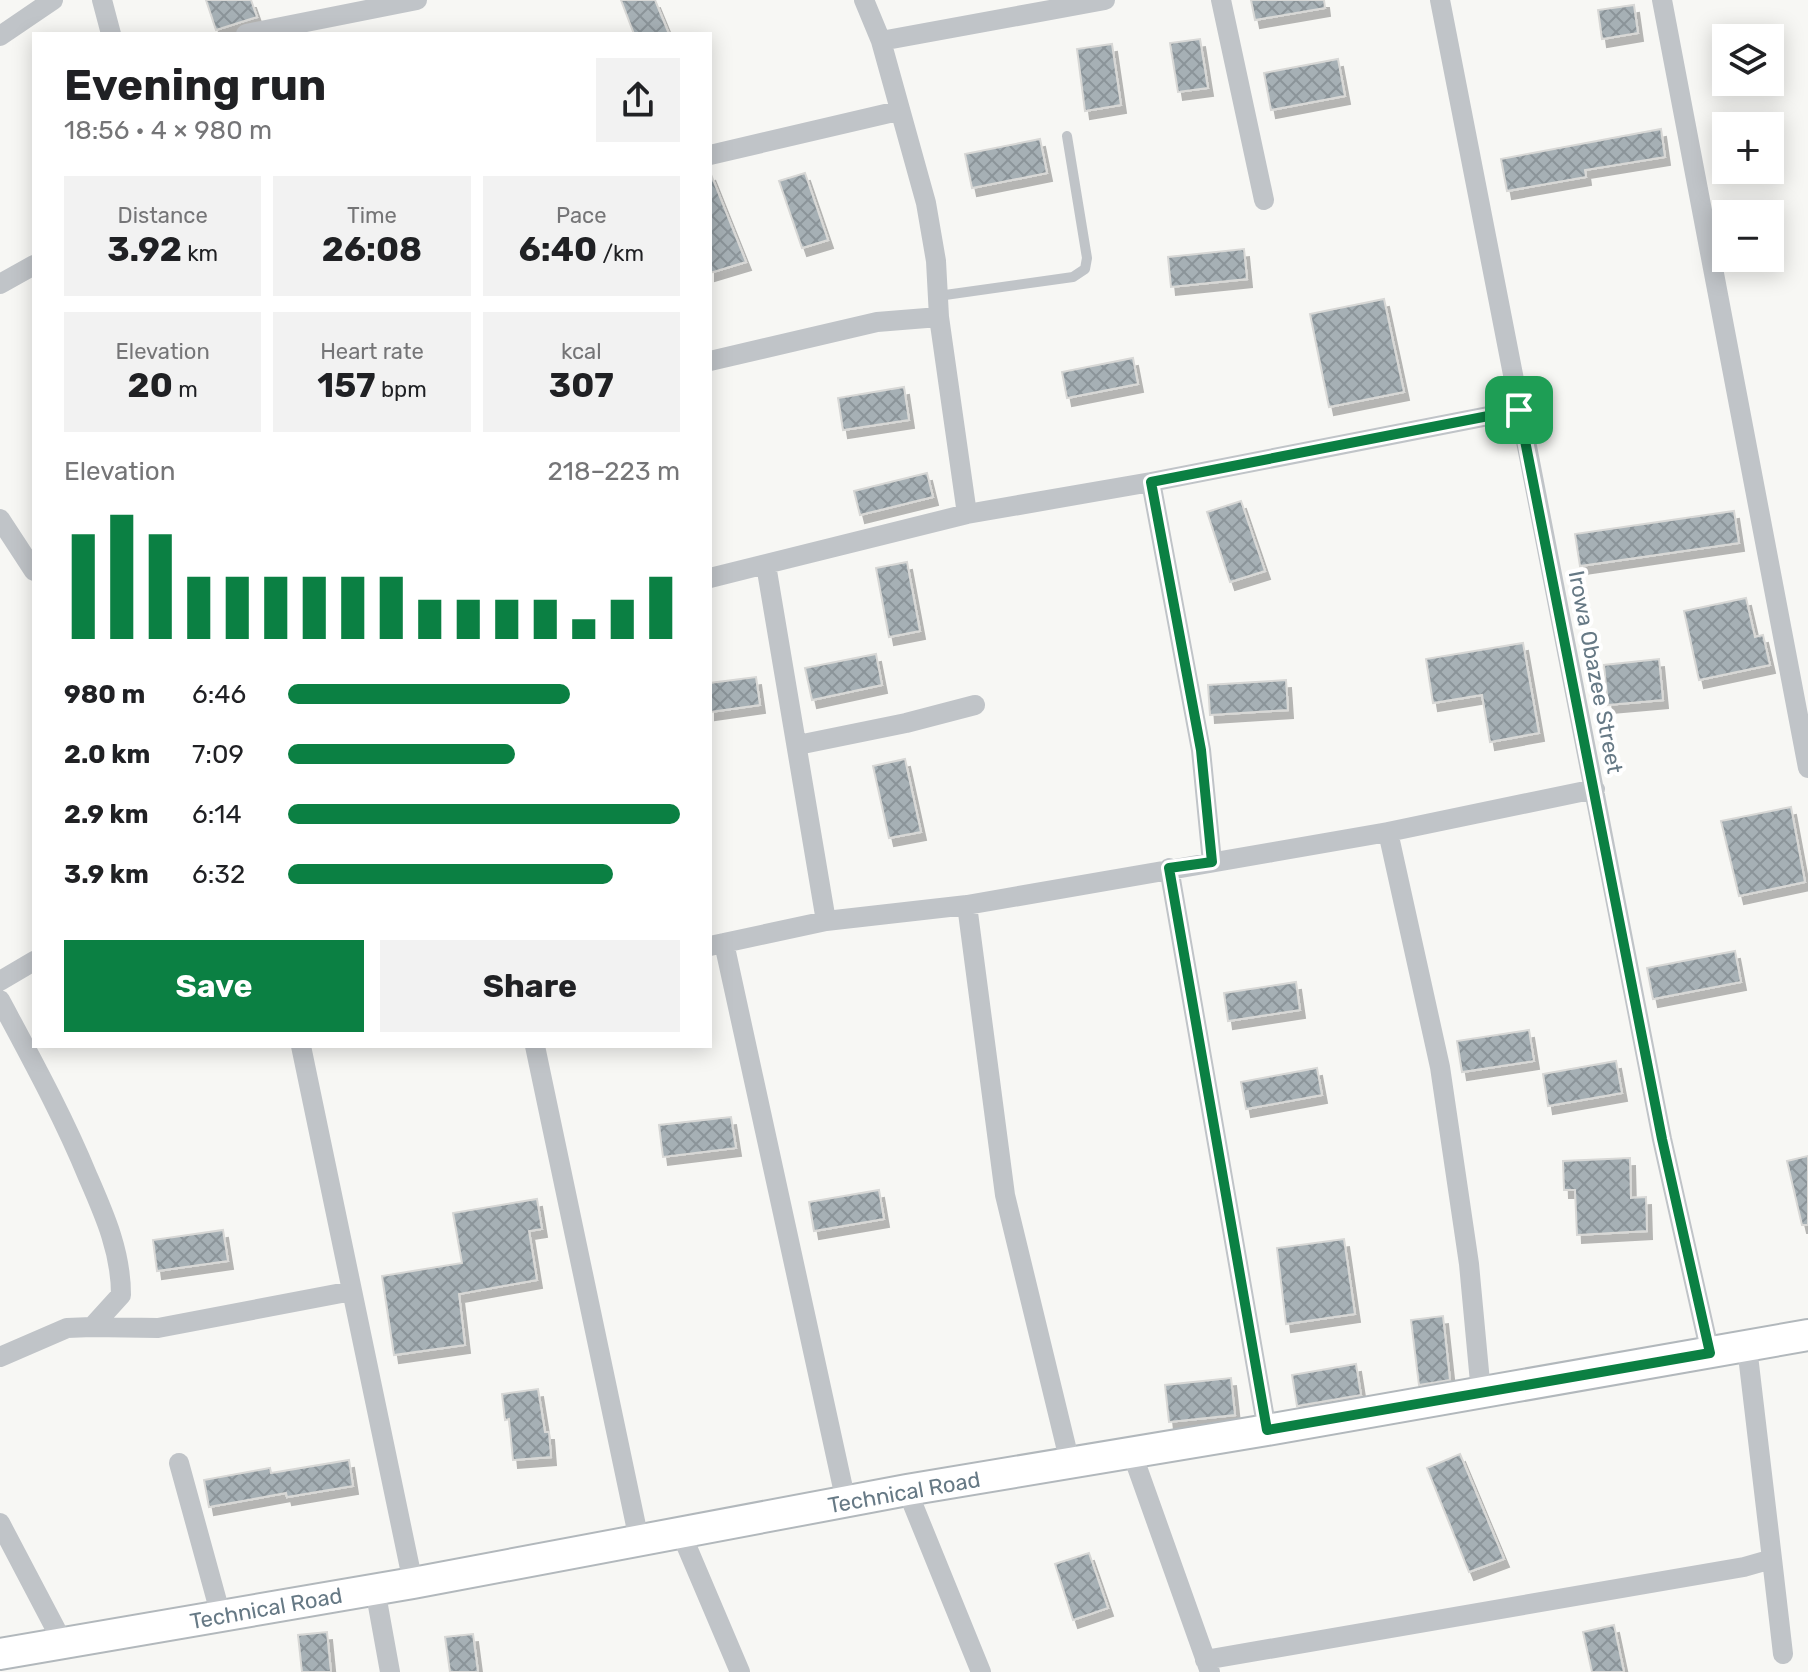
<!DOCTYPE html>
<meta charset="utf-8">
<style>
:root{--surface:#fff;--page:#f2f2f2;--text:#202124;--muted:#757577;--accent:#0b8043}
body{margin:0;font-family:Rubik,sans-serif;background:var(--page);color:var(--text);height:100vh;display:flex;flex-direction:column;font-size:30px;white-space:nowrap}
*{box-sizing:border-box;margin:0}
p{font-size:26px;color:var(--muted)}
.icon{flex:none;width:44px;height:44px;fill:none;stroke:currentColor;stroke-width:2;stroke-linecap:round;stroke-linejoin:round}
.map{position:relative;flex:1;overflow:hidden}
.panel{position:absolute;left:32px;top:32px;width:680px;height:1016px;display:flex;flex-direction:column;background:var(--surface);border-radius:0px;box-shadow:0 4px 20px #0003}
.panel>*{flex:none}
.tools{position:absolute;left:1712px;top:24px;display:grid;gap:16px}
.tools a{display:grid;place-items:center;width:72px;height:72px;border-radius:0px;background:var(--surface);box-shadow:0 4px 20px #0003;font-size:40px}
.pin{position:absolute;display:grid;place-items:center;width:68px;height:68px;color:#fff;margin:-34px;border-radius:16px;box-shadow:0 4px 12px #0006}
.round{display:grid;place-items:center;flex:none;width:84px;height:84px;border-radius:0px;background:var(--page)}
.overview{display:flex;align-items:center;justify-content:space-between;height:136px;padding:0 32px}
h1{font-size:44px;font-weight:700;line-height:60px}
.stats{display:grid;grid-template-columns:repeat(3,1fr);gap:12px;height:136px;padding:8px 32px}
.stats div{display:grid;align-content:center;border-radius:0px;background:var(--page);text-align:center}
.stats b{font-size:34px;font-weight:700}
.stats small{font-size:22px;font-weight:400}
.stats p{font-size:22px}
.chart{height:224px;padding:16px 32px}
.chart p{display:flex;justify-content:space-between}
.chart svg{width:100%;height:144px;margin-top:8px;stroke:var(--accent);stroke-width:6}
.action{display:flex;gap:16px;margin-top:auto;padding:16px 32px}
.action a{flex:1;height:92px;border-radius:0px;background:var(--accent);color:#fff;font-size:32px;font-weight:700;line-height:92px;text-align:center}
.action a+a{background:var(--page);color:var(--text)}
ul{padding:0 32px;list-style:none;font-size:26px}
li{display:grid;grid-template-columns:128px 96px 1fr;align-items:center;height:60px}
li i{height:20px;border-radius:10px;background:var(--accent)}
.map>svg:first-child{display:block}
</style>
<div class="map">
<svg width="1808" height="1672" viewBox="0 0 1808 1672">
<defs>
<pattern id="building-cross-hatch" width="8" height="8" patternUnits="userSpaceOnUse" patternTransform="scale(2)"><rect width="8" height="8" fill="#a6b0b5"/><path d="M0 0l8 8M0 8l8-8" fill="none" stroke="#8b9499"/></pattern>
<filter id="shadow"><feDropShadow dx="5" dy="8" stdDeviation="0" flood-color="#0004"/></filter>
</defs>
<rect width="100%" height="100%" fill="#f7f7f4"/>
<path fill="url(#building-cross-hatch)" stroke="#d8d8d6" stroke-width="2" filter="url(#shadow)" d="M206,0H251L257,17L216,30Z
M621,0H655L669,34H634Z
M1251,0H1324L1325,8L1255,20Z
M1634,5L1638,33L1602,39L1598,10Z
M1200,39L1208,88L1178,92L1170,43Z
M1112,44L1121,105L1085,111L1077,49Z
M1338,59L1345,96L1271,110L1264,73Z
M1661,129L1665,157L1585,170L1586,177L1507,191L1501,159Z
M1040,139L1047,173L972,188L965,154Z
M710,172L746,262L710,273Z
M805,173L828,240L802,248L779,181Z
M1244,249L1247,279L1171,287L1168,257Z
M1384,299L1404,392L1329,407L1310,314Z
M1133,358L1138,384L1067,398L1062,372Z
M904,387L909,420L843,430L838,398Z
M927,473L933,497L860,515L854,491Z
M1241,501L1265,571L1230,582L1207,512Z
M1734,511L1739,543L1580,566L1575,534Z
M907,562L920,631L889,637L876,568Z
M1746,598L1755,637L1763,635L1770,665L1699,680L1684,611Z
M1523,643L1539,733L1490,742L1482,695L1433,703L1426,659Z
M876,654L882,685L812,700L805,668Z
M1659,659L1663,700L1608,705L1604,665Z
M756,677L760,705L710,712V683Z
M1286,680L1288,710L1210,715L1208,685Z
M905,759L921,832L889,838L873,766Z
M1791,807L1805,882L1739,896L1721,821Z
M1735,951L1741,982L1653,999L1647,968Z
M1296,982L1300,1010L1228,1021L1224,993Z
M1529,1030L1534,1061L1462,1072L1457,1041Z
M1616,1061L1622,1093L1548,1106L1543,1074Z
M1317,1068L1322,1095L1246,1109L1241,1082Z
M731,1117L736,1148L663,1157L659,1125Z
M1808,1156V1225H1802L1787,1161Z
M1630,1158L1631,1198L1646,1197L1647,1231L1577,1235L1575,1190H1564L1563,1161Z
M879,1190L884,1219L814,1231L809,1202Z
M537,1199L542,1229L529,1231L537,1280L459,1294L465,1345L394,1355L382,1276L462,1263L453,1213Z
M223,1230L228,1261L157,1271L153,1240Z
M1344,1239L1355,1314L1286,1324L1277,1248Z
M1443,1316L1450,1380L1419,1385L1411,1320Z
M1356,1364L1361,1395L1297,1406L1292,1375Z
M1231,1378L1235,1415L1169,1422L1165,1385Z
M538,1389L545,1432H549L551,1457L513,1460L509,1419L505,1420L502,1394Z
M1460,1454L1504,1559L1469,1572L1427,1468Z
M349,1460L353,1486L287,1497L286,1493L209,1507L204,1480L270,1468L271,1473Z
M1089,1553L1108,1608L1073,1620L1055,1564Z
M1614,1625L1624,1672H1592L1583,1632Z
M327,1632L331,1672H302L298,1635Z
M473,1634L478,1672H450L445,1637Z"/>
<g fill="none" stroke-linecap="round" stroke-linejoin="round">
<g stroke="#b2b8bc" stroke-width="34">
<path id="secondary" d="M0,1654L413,1583L907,1490L1267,1430L1808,1335"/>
</g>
<path stroke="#c0c4c8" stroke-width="10" d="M938,296L1073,277L1085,269L1087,258L1067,136"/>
<path stroke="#c0c4c8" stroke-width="20" d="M102,0L111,34
M864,0L881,41L926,203L936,261L939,317L967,514
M1221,0L1264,200
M1440,0L1662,1139L1710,1353
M1662,0L1808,768
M246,34L417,0
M0,36L53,0
M881,41L1105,0
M710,155L898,111
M0,284L34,265
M710,361L877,322L939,317
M1151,482L1201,750L1212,862
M0,519L34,571
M766,565L826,921
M710,578L967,514L1151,482L1519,410
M798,745L906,723L975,705
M1388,832L1440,1067L1469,1264L1481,1393
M1169,868L1267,1430
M967,905L1005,1195L1070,1463
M724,943L846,1502
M710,946L826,921L967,905L1273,852L1388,832L1595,789
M0,981L34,961
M0,1000C31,1058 63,1116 88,1177C105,1216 121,1252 121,1295L92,1327L67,1328L0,1357
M301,1046L413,1583
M535,1046L639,1540
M92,1327L158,1328L352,1291
M1132,1453L1210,1672
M179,1463L221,1616
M907,1490L981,1672
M0,1523L63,1643
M681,1533L740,1672
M1772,1559L1783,1654
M375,1589L390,1672
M1205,1660L1744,1567L1772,1559L1747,1347"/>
<use href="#secondary" stroke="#fff" stroke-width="30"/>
</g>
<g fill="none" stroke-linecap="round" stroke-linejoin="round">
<g stroke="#fff" stroke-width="16">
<path id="route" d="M1519,410L1662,1139L1710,1353L1267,1430L1169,868L1212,862L1201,750L1151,482Z"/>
</g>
<use href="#route" stroke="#0b8043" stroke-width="10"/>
</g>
<g text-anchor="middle" stroke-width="8" stroke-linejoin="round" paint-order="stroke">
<g font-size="22" fill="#667985" stroke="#fff">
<text transform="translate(1596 672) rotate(79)" y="8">Irowa Obazee Street</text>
<text transform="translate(904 1492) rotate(-10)" y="8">Technical Road</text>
<text transform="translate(266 1608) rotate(-10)" y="8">Technical Road</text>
</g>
</g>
</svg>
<div class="tools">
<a><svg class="icon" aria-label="layers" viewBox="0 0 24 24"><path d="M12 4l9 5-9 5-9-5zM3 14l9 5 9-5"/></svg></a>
<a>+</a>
<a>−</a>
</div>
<div class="pin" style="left:1519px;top:410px;background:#1e9e55"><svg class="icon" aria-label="arrive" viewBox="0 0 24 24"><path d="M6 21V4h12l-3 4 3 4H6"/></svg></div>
<section class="panel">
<div class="overview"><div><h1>Evening run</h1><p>18:56 · 4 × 980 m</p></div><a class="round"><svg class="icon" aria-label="share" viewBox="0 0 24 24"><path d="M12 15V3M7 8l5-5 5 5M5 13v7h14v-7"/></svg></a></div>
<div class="stats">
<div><p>Distance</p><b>3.92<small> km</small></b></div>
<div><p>Time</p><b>26:08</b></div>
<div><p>Pace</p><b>6:40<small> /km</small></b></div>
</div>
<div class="stats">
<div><p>Elevation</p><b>20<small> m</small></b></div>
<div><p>Heart rate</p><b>157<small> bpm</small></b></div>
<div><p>kcal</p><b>307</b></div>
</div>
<div class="chart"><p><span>Elevation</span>218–223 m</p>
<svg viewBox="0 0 160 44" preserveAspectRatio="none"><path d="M5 44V12M15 44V6M25 44V12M35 44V25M45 44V25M55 44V25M65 44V25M75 44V25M85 44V25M95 44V32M105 44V32M115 44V32M125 44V32M135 44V38M145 44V32M155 44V25"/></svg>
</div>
<ul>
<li><b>980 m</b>6:46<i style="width:72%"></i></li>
<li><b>2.0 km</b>7:09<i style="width:58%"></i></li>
<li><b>2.9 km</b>6:14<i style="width:100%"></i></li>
<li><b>3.9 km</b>6:32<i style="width:83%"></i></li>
</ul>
<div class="action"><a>Save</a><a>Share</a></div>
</section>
</div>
